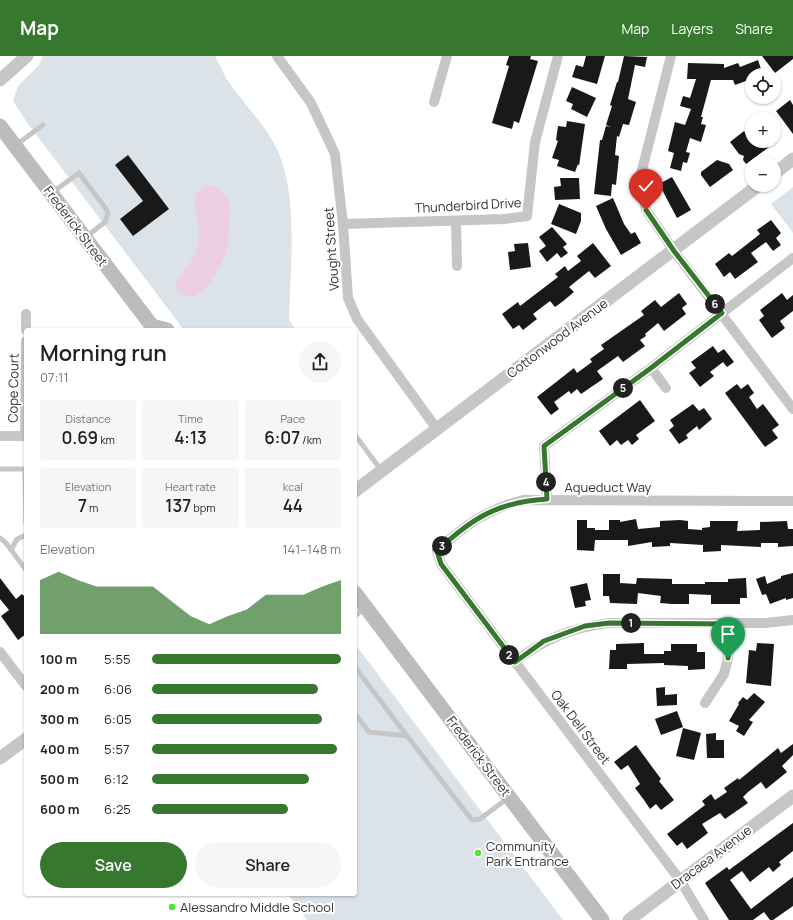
<!DOCTYPE html>
<meta charset="utf-8">
<style>
:root{--surface:#fff;--page:#f6f6f6;--text:#202124;--muted:#757577;--accent:#36782e}
body{margin:0;font-family:Manrope,sans-serif;background:var(--page);color:var(--text);height:100vh;display:flex;flex-direction:column;font-size:15px;white-space:nowrap}
*{box-sizing:border-box;margin:0}
p{font-size:13px;color:var(--muted)}
.icon{flex:none;width:22px;height:22px;fill:none;stroke:currentColor;stroke-width:2;stroke-linecap:round;stroke-linejoin:round}
.map{position:relative;flex:1;overflow:hidden}
.details{position:absolute;left:24px;top:272px;width:333px;height:568px;display:flex;flex-direction:column;background:var(--surface);border-radius:4px;box-shadow:0 1px 3px #0004}
.details>*{flex:none}
.tools{position:absolute;left:745px;top:12px;display:grid;gap:8px}
.tools a{display:grid;place-items:center;width:36px;height:36px;border-radius:50%;background:var(--surface);box-shadow:0 1px 3px #0004;font-size:20px}
.pin{position:absolute;display:grid;place-items:center;width:34px;height:34px;color:#fff;margin:-41px -17px;border-radius:50% 50% 50% 0;rotate:-45deg;box-shadow:0 0 4px #0007}
.pin .icon{rotate:45deg}
.km{position:absolute;width:20px;height:20px;margin:-10px;border-radius:50%;background:#222;color:#fff;font-size:11px;line-height:20px;text-align:center}
.round{display:grid;place-items:center;flex:none;width:42px;height:42px;border-radius:21px;background:var(--page)}
.overview{display:flex;align-items:center;justify-content:space-between;height:68px;padding:0 16px}
h1{font-size:22px;font-weight:600;line-height:30px}
.metrics{display:grid;grid-template-columns:repeat(3,1fr);gap:6px;height:68px;padding:4px 16px}
.metrics div{display:grid;align-content:center;border-radius:4px;background:var(--page);text-align:center}
.metrics b{font-size:17px;font-weight:600}
.metrics small{font-size:11px;font-weight:400}
.metrics p{font-size:11px}
.chart{height:112px;padding:8px 16px}
.chart p{display:flex;justify-content:space-between}
.chart svg{width:100%;height:72px;margin-top:4px;fill:var(--accent);opacity:.7}
.cta{display:flex;gap:8px;margin-top:auto;padding:8px 16px}
.cta a{flex:1;height:46px;border-radius:24px;background:var(--accent);color:#fff;font-size:16px;font-weight:600;line-height:46px;text-align:center}
.cta a+a{background:var(--page);color:var(--text)}
ul{padding:0 16px;list-style:none;font-size:13px}
li{display:grid;grid-template-columns:64px 48px 1fr;align-items:center;height:30px}
li i{height:10px;border-radius:5px;background:var(--accent)}
header{display:flex;align-items:center;gap:24px;box-sizing:border-box;height:56px;padding:0 20px;background:var(--accent);color:#fff}
header strong{font-size:19px}
nav{display:flex;gap:22px;margin-inline-start:auto;font-size:14px}
.map>svg:first-child{display:block}
</style>
<header>
<strong>Map</strong>
<nav><a>Map</a><a>Layers</a><a>Share</a></nav>
</header>
<div class="map">
<svg width="793" height="864" viewBox="0 0 793 864">
<rect width="100%" height="100%" fill="#fff"/>
<path fill="#dbe3e9" d="M43,0H215C219,7 222,15 226,22C242,47 264,66 277,93C299,141 290,212 289,264L296,274H184L26,65L13,45L18,30L38,10Z
M793,131V177L771,148Z
M355,588L563,864H307L288,838H355Z"/>
<path fill="#edcee3" d="M213,129C232,139 230,148 229,168C228,175 229,183 228,189C224,205 206,245 186,240C178,238 177,233 176,226C191,206 202,195 198,168C196,157 194,148 196,137L204,130Z"/>
<path fill="#191919" d="M509,0H531L530,3L538,5L519,67L514,65L512,73L492,67L509,10L506,9Z
M586,0H605L597,28L572,21L576,9L583,11Z
M624,0L647,1L645,11L635,9L628,43L636,46L629,69L623,68L619,81L617,80L615,99L619,100L616,129L612,128L611,140L594,138L600,84H602L606,70L611,71L606,69L612,50L610,49L617,26H618Z
M762,0H793V3L775,17Z
M758,4L763,19H752V38L746,25L735,29L733,24H711L701,61H703L701,68L706,69L701,86L690,82L686,96L690,97L687,107L683,106L681,115L670,112L674,97L668,95L675,66L685,69L691,53L680,50L683,40L690,42L696,23H687L688,7L724,8V12L738,7L740,11Z
M572,31L596,42L587,61L571,53L573,48L566,45Z
M790,44L793,49V78L776,55Z
M567,65L585,68L579,110L578,108L575,116L557,110L559,104L552,102L558,85L556,84L558,70L566,71Z
M744,75L747,80L752,76V85H777L746,108L743,104L744,100L739,98L730,86Z
M128,99L169,153L133,180L120,163L143,145L115,109Z
M717,104L729,108L733,114L710,131L701,119V116Z
M672,121L691,154L677,162L659,128Z
M560,122H579L580,143L555,144L554,131L561,130Z
M613,142L624,168L631,178L635,176L641,187L621,199L606,173L596,150Z
M559,148L581,157V165L576,178L551,168Z
M771,164L781,177L776,182L781,189L773,195L766,186L751,197L758,206L735,223L730,216L724,221L715,208L729,197L732,200L760,178L757,174Z
M552,171L567,188L563,191L568,197L561,202L557,197L547,206L539,195L546,190L539,181Z
M528,187L531,211L510,214L508,196L515,195L514,188Z
M593,187L611,210L595,222L589,215L569,231L574,236L562,246L555,251L550,245L533,258L537,263L523,274L519,269L513,273L502,258L518,246L520,250L558,221L555,218L565,210L568,215L581,205L577,200Z
M679,237L687,248L682,252L686,258L664,275L658,267L645,278L646,280L640,284L645,290L623,306L618,300L597,315L603,323L581,338L577,333L571,338L569,335L554,346L559,353L551,359L537,341L574,312L577,317L592,306L590,303L604,293L601,289L644,259L641,255L655,244L661,251Z
M782,237L787,244L793,239V255L780,265L785,272L772,282L759,264L764,260L760,254Z
M713,290L718,297L724,293L734,306L727,311L723,306L710,316L714,320L700,331L689,317L696,312L691,306Z
M737,328L741,333L748,328L754,337L749,341L757,353L763,348L779,369L772,374L778,382L765,391L725,337Z
M640,344L655,365L636,379L639,383L632,389L628,384L621,389L617,384L610,390L599,375Z
M693,348L699,355L704,352L712,363L699,374L697,370L686,379L688,382L679,388L669,374L674,370L670,364Z
M636,463L638,473L660,471V465L680,464L688,465V473L702,474V472L710,471V465H738L737,475L760,474V466L787,465L788,473H793V490L778,491V487H761V491L721,489V495L703,496V489L670,487V490L652,491V486L628,490V484H595L594,495L577,494V464H587V472H595V474H609V464H620V466Z
M793,517V542L786,544V542L770,548L766,538L762,539L756,523L765,520L767,528L781,522V520Z
M603,518H620V527L636,528L637,522L672,523V528H705V526H728V523L746,522L747,542H740V548H711V539L689,538V548H672L660,547L661,540L638,537L637,548L610,547L609,540H603Z
M0,522L16,543L22,538L26,542V578L18,584L1,560L9,554L0,543Z
M587,527L591,544L585,545L586,550L575,552L570,531Z
M644,587V598H664V595H671V588H697V596H705V613L688,614V610L664,609V607L627,608V613H609L610,594H616V588Z
M757,587L774,588L771,630L746,627L749,594L756,595Z
M665,631V639L677,638V649L657,650L656,632Z
M754,637L765,646L749,664L753,666L744,680L736,675L739,670L729,665L739,648L738,647L743,641L747,644Z
M677,655L683,671L661,679L655,663Z
M683,672L701,677L694,704L676,700Z
M716,677V684H724V702H707L706,678Z
M793,688V699L782,710L787,716L766,733L761,726L748,736L743,741L748,747L725,763L720,757L702,768L708,777L687,793L682,786L677,790L667,778L705,749L702,745L711,738L715,744L727,736L724,732L738,722L739,724L778,692L781,697Z
M636,689L661,723L659,725L674,744L661,754L656,748L650,753L644,744L635,732L640,728L628,709L621,714L614,706Z
M793,767V795L779,806L781,809L773,816L769,811L750,826L742,815L730,824L751,853L793,821V850L773,864H770L764,856L753,864H729L705,827L727,811L729,814Z"/>
<g fill="none" stroke-linecap="round" stroke-linejoin="round">
<path stroke="#c6c6c6" stroke-width="5" d="M16,89L43,69
M53,136L79,117L106,153L108,157L105,166L86,181
M355,379L381,414
M0,413H26
M25,413L26,468
M0,482L6,487L26,514
M11,494L17,483L26,479
M355,560L365,552
M355,611L407,680
M355,658L369,676L407,680L472,764L480,763L508,742"/>
<path stroke="#c6c6c6" stroke-width="10" d="M277,0L311,47L335,98L343,168L348,242L357,263L437,373
M671,0L641,118L646,154L674,195L793,353
M434,46L447,0
M456,165L457,210
M343,168L504,163L527,160L535,86L558,0
M26,274V258
M651,312L666,332
M0,380H26
M25,380L26,285
M547,443L544,390L651,312L793,202
M0,596L26,630
M515,606C543,583 573,571 609,567H766L793,564
M705,647L724,618L728,602L731,567
M704,864L680,824L441,508L437,495C463,470 488,453 523,444L793,445"/>
<path stroke="#c6c6c6" stroke-width="13" d="M0,24L27,0
M774,118L793,103
M355,435L759,129
M0,702L26,683
M629,864L793,740"/>
<path stroke="#bcbcbc" stroke-width="15" d="M0,70L152,270L153,274
M152,270L167,274
M355,537L602,864"/>
</g>
<g fill="none" stroke-linecap="round" stroke-linejoin="round">
<g stroke="#fff" stroke-width="8">
<path id="route" d="M646,154L674,195L722,257L651,312L544,390L547,443C498,446 472,462 437,495L441,508L515,606L544,585L585,570L609,567L731,568L728,602"/>
</g>
<use href="#route" stroke="#36782e" stroke-width="5"/>
</g>
<g fill="#51e33a" stroke="#fff" stroke-width="1.5">
<circle cx="478" cy="797" r="4"/>
<circle cx="172" cy="851" r="4"/>
</g>
<g text-anchor="middle" stroke-width="4" stroke-linejoin="round" paint-order="stroke">
<g font-size="13" fill="#323232" stroke="#fff">
<text transform="translate(468 149) rotate(-3)" y="5">Thunderbird Drive</text>
<text transform="translate(76 170) rotate(53)" y="5">Frederick Street</text>
<text transform="translate(331 193) rotate(-94)" y="5">Vought Street</text>
<text transform="translate(557 282) rotate(-37)" y="5">Cottonwood Avenue</text>
<text transform="translate(13 332) rotate(-89)" y="5">Cope Court</text>
<text x="608" y="436">Aqueduct Way</text>
<text transform="translate(581 671) rotate(53)" y="5">Oak Dell Street</text>
<text transform="translate(479 700) rotate(53)" y="5">Frederick Street</text>
<text transform="translate(711 801) rotate(-37)" y="5">Dracaea Avenue</text>
</g>
<g font-size="13" fill="#323232" stroke="#fff" text-anchor="start">
<text x="486" y="795">Community<tspan x="486" dy="15">Park Entrance</tspan></text>
<text x="180" y="856">Alessandro Middle School</text>
</g>
</g>
</svg>
<div class="tools">
<a><svg class="icon" aria-label="locate" viewBox="0 0 24 24"><circle cx="12" cy="12" r="6"/><path d="M12 2v4M12 18v4M2 12h4M18 12h4"/></svg></a>
<a>+</a>
<a>−</a>
</div>
<div class="pin" style="left:728px;top:602px;background:#1e9e55"><svg class="icon" aria-label="arrive" viewBox="0 0 24 24"><path d="M6 21V4h12l-3 4 3 4H6"/></svg></div>
<div class="pin" style="left:646px;top:154px;background:#d93025"><svg class="icon" aria-label="check" viewBox="0 0 24 24"><path d="M5 12l5 5 9-10"/></svg></div>
<b class="km" style="left:631px;top:567px">1</b>
<b class="km" style="left:509px;top:599px">2</b>
<b class="km" style="left:442px;top:490px">3</b>
<b class="km" style="left:546px;top:426px">4</b>
<b class="km" style="left:623px;top:332px">5</b>
<b class="km" style="left:715px;top:248px">6</b>
<section class="details">
<div class="overview"><div><h1>Morning run</h1><p>07:11</p></div><a class="round"><svg class="icon" aria-label="share" viewBox="0 0 24 24"><path d="M12 15V3M7 8l5-5 5 5M5 13v7h14v-7"/></svg></a></div>
<div class="metrics">
<div><p>Distance</p><b>0.69<small> km</small></b></div>
<div><p>Time</p><b>4:13</b></div>
<div><p>Pace</p><b>6:07<small> /km</small></b></div>
</div>
<div class="metrics">
<div><p>Elevation</p><b>7<small> m</small></b></div>
<div><p>Heart rate</p><b>137<small> bpm</small></b></div>
<div><p>kcal</p><b>44</b></div>
</div>
<div class="chart"><p><span>Elevation</span>141–148 m</p>
<svg viewBox="0 0 160 44" preserveAspectRatio="none"><path d="M0 44V11L10 6L20 11L30 15L40 15L50 15L60 15L70 24L80 33L90 38L100 33L110 29L120 20L130 20L140 20L150 15L160 11V44z"/></svg>
</div>
<ul>
<li><b>100 m</b>5:55<i style="width:100%"></i></li>
<li><b>200 m</b>6:06<i style="width:88%"></i></li>
<li><b>300 m</b>6:05<i style="width:90%"></i></li>
<li><b>400 m</b>5:57<i style="width:98%"></i></li>
<li><b>500 m</b>6:12<i style="width:83%"></i></li>
<li><b>600 m</b>6:25<i style="width:72%"></i></li>
</ul>
<div class="cta"><a>Save</a><a>Share</a></div>
</section>
</div>
